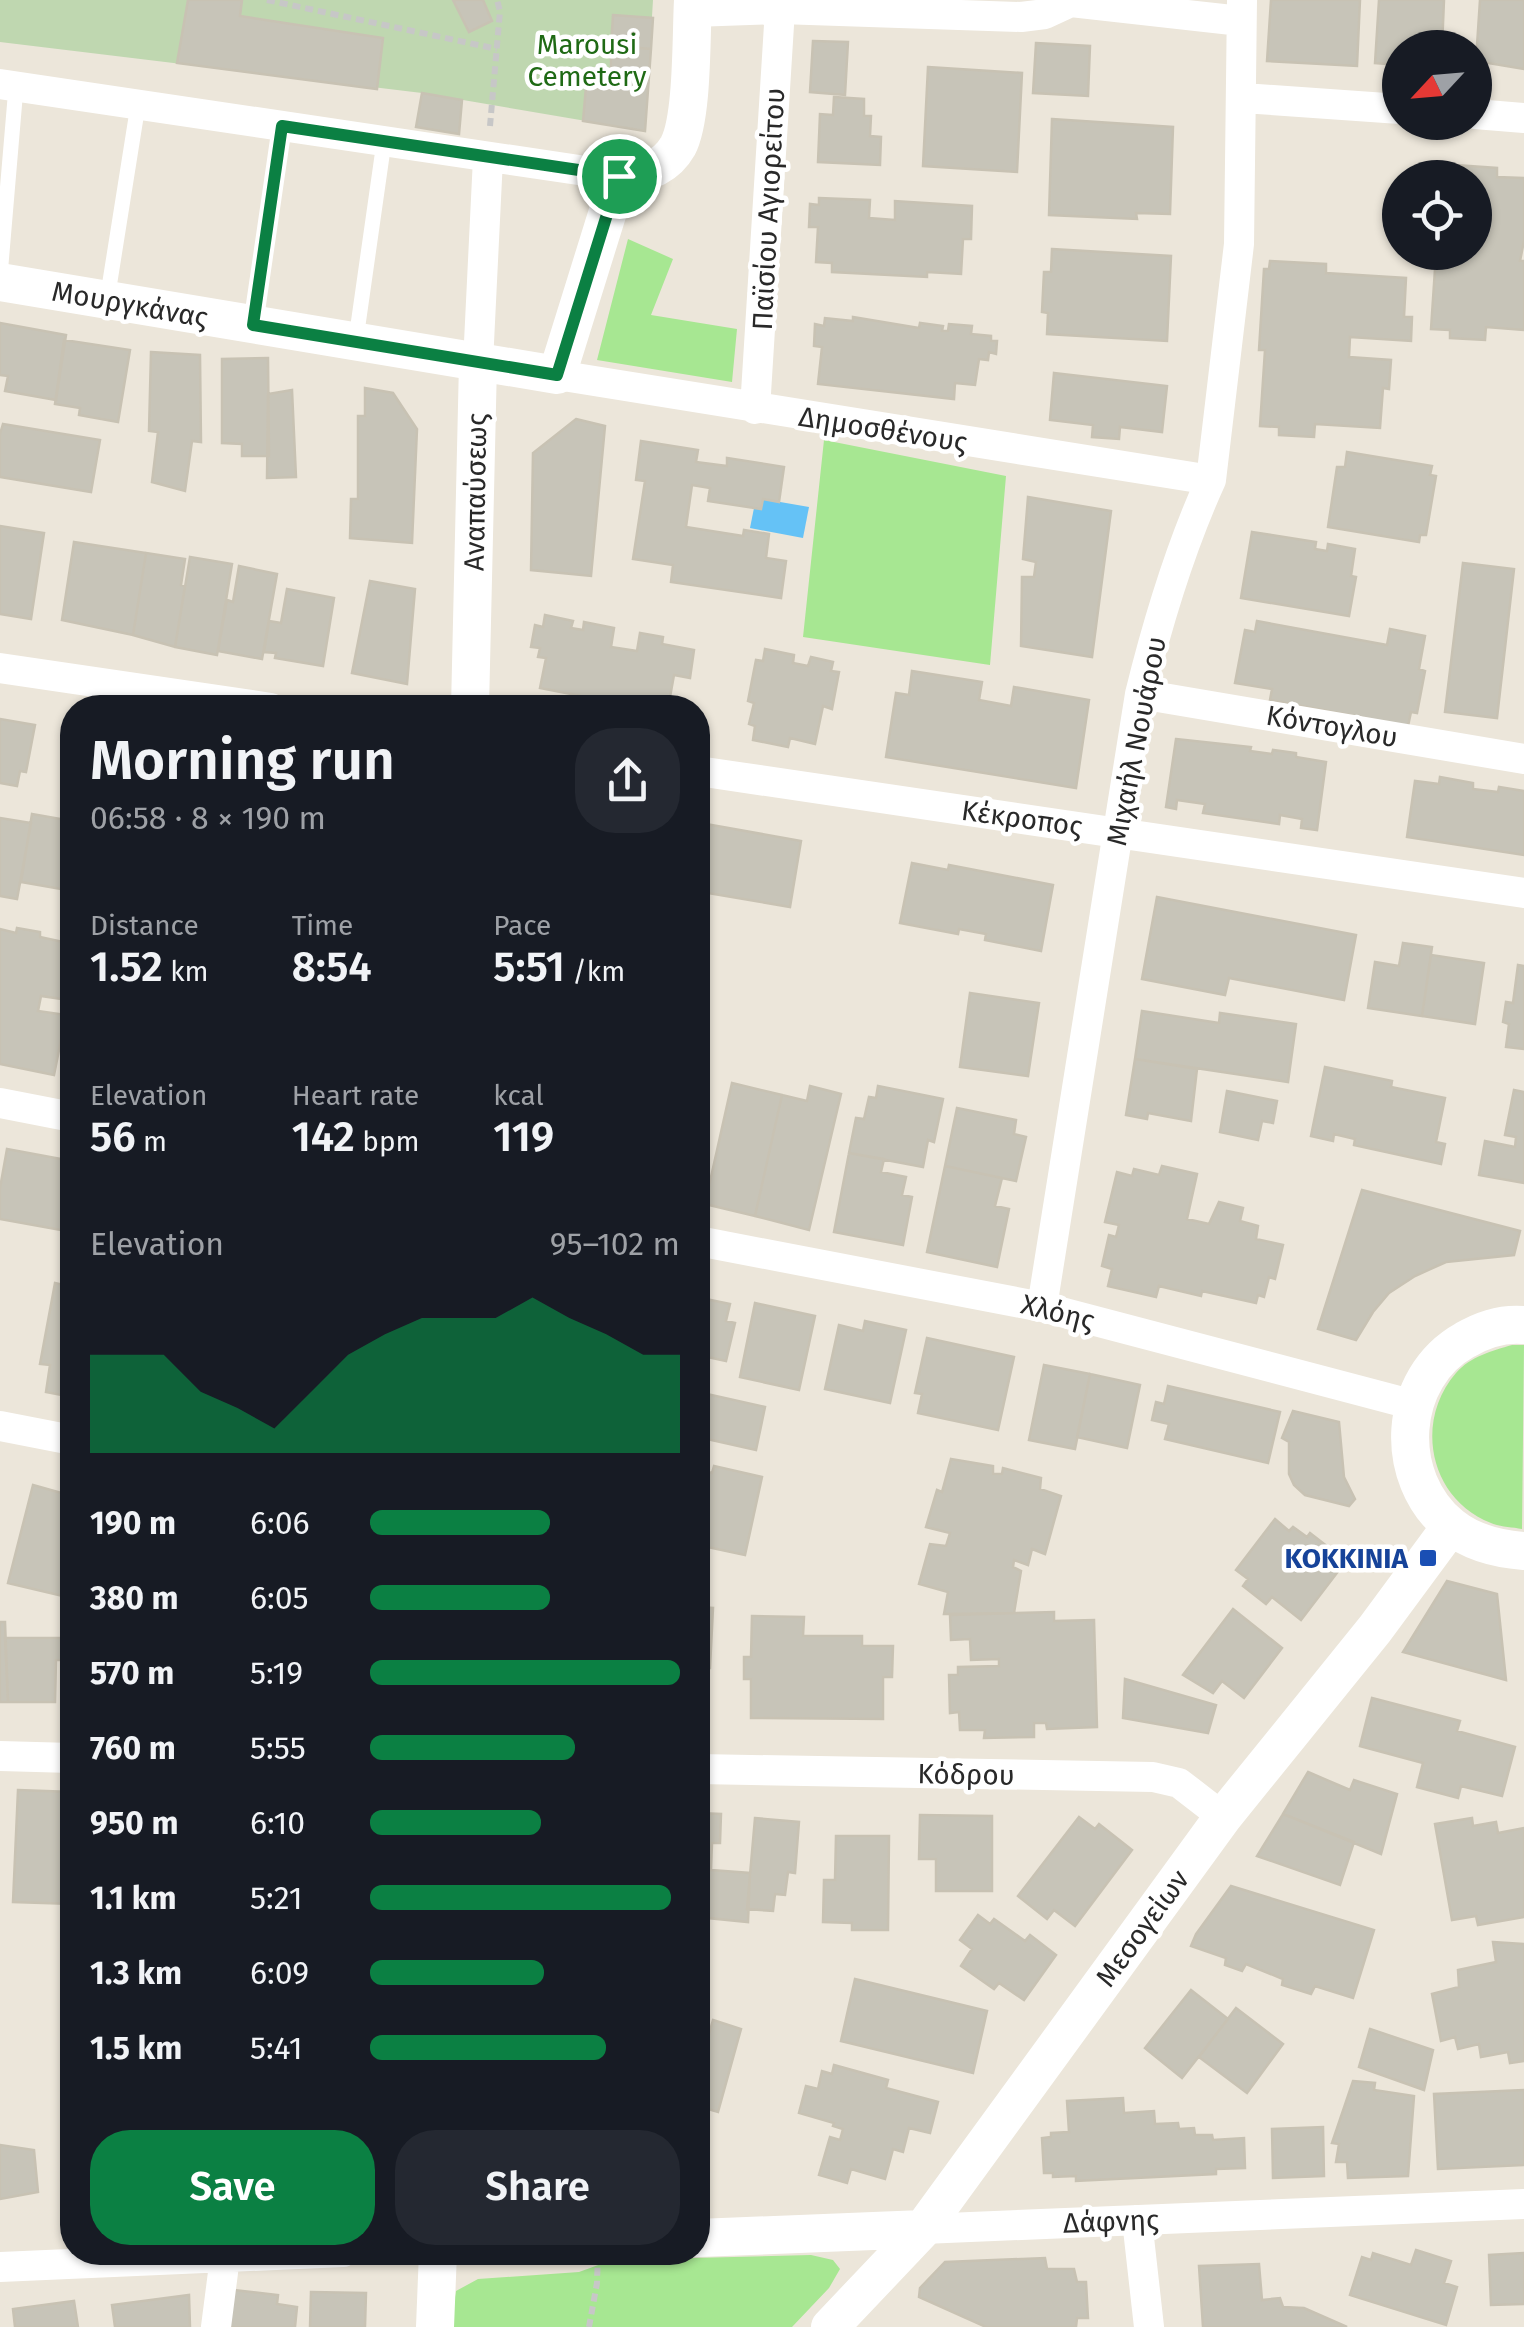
<!DOCTYPE html>
<meta charset="utf-8">
<style>
:root{--surface:#171b24;--page:#242831;--text:#f1f3f6;--muted:#9ea1a6;--accent:#0b8043}
body{margin:0;font-family:"Fira Sans",sans-serif;background:var(--page);color:var(--text);height:100vh;display:flex;flex-direction:column;font-size:38px;white-space:nowrap}
*{box-sizing:border-box;margin:0}
p{font-size:32px;color:var(--muted)}
.icon{flex:none;width:55px;height:55px;fill:none;stroke:currentColor;stroke-width:2;stroke-linecap:round;stroke-linejoin:round}
.map{position:relative;flex:1;overflow:hidden}
.details{position:absolute;left:60px;top:695px;width:650px;height:1570px;display:flex;flex-direction:column;background:var(--surface);border-radius:40px;box-shadow:0 2px 8px #0004}
.details>*{flex:none}
.needle{width:65px;rotate:244deg}
.controls{position:absolute;left:1382px;top:30px;display:grid;gap:20px}
.controls a{display:grid;place-items:center;width:110px;height:110px;border-radius:50%;background:var(--surface);box-shadow:0 2px 8px #0004;font-size:50px}
.pin{position:absolute;display:grid;place-items:center;width:85px;height:85px;color:#fff;margin:-42px;border:5px solid #fff;border-radius:50%;box-shadow:0 2px 10px #0007}
.round{display:grid;place-items:center;flex:none;width:105px;height:105px;border-radius:40px;background:var(--page)}
.summary{display:flex;align-items:center;justify-content:space-between;height:170px;padding:0 30px}
h1{font-size:55px;font-weight:600;line-height:75px}
.metrics{display:grid;grid-template-columns:repeat(3,1fr);gap:15px;height:170px;padding:10px 30px}
.metrics div{display:grid;align-content:center}
.metrics b{font-size:42px;font-weight:600}
.metrics small{font-size:28px;font-weight:400}
.metrics p{font-size:28px}
.chart{height:280px;padding:20px 30px}
.chart p{display:flex;justify-content:space-between}
.chart svg{width:100%;height:180px;margin-top:10px;fill:var(--accent);opacity:.7}
.action{display:flex;gap:20px;margin-top:auto;padding:20px 30px}
.action a{flex:1;height:115px;border-radius:40px;background:var(--accent);color:#fff;font-size:40px;font-weight:600;line-height:115px;text-align:center}
.action a+a{background:var(--page);color:var(--text)}
ul{padding:0 30px;list-style:none;font-size:32px}
li{display:grid;grid-template-columns:160px 120px 1fr;align-items:center;height:75px}
li i{height:25px;border-radius:12px;background:var(--accent)}
.map>svg:first-child{display:block}
</style>
<div class="map">
<svg width="1524" height="2327" viewBox="0 0 1524 2327">
<rect width="100%" height="100%" fill="#ece6da"/>
<path fill="#a7e792" d="M628,239L673,259L651,315L737,329L732,382L597,360Z
M824,440L1006,476L990,665L803,637Z
M1512,1345H1524L1522,1529C1512,1527 1500,1527 1491,1523C1429,1499 1414,1421 1456,1373C1471,1356 1492,1351 1512,1345Z
M811,2255L833,2260L840,2269L829,2288L792,2327H450L456,2291L478,2279L579,2272L612,2260Z"/>
<path fill="#bfd7b0" d="M0,0H653L645,131L422,93L0,42Z"/>
<path fill="#65c2f6" d="M763,499L809,507L803,538L750,528L754,508Z"/>
<path fill="#c7c4b8" stroke="#c8c2b3" stroke-width="2.5" d="M188,0H242L240,16L383,38L377,89L177,63Z
M453,0H483L492,21L469,32Z
M1271,0H1360L1357,66L1267,61Z
M1379,0H1444L1442,48H1400V65L1375,63Z
M1480,0H1524V69L1476,61Z
M613,15L653,18L651,49L611,46Z
M813,41L848,42L845,95L810,92Z
M1036,43L1090,46L1088,96L1033,93Z
M611,46L651,49L645,131L583,121L586,87L611,89Z
M928,67L1022,73L1017,172L923,166Z
M422,93L462,100L459,134L416,127Z
M834,97L864,99V116H871L870,136L881,137L880,165L818,162L820,114L833,115Z
M1052,119L1173,127L1170,214L1136,213L1137,219L1049,215Z
M1441,164L1497,168V177L1524,178V241L1520,261H1524V330L1486,327L1485,340L1450,338V330L1431,329L1436,254L1430,252H1475V178H1435V173H1440Z
M819,198L870,200L869,218L895,220V201L972,206L971,239H963L961,274L927,272V277L832,272V263L816,262L818,227H809L810,204L819,205Z
M1052,249L1171,256L1167,341L1047,334L1048,313L1042,312L1044,272H1051Z
M1270,261L1326,264V273L1406,278L1404,317H1412L1411,341L1350,337L1349,357L1391,360L1389,389L1383,388L1380,428L1315,424L1314,437L1279,435V427L1260,426L1265,350H1259L1264,269H1269Z
M853,317L919,328L920,323L943,326L942,331H948L949,324L972,326L971,334L991,336V341H997L996,354L989,352L988,360L979,359L975,385L955,383L954,399L818,384L822,347L814,346L815,324L824,326L825,318L853,321Z
M0,323L66,335L56,400L5,391L8,376L0,375Z
M64,340L130,350L118,422L79,415L80,408L55,404Z
M151,352L200,355L201,442L192,441L185,491L152,482L158,432L149,431Z
M268,358L269,456H242V444L222,443V359Z
M1054,373L1167,386L1162,432L1120,427L1119,439L1092,437L1093,425L1050,420Z
M365,388L393,393L417,429L412,543L350,538L351,499H358V416H365Z
M292,390L296,477L267,478L268,394Z
M576,419L605,426L591,576L531,570L533,453Z
M3,424L100,440L91,492L0,477V434Z
M641,441L698,450L696,462L727,466V458L784,467L779,502L763,499L761,509L708,501L710,488L692,485L686,527L743,536L744,530L769,534L766,558L786,561L781,598L671,582L673,565L633,559L645,481L636,480Z
M1347,452L1432,466L1430,475L1436,476L1426,535H1420L1419,542L1328,527L1337,467H1345Z
M1028,497L1111,511L1092,657L1021,646L1022,577H1034L1036,562L1023,559Z
M0,526L44,533L31,619L0,614Z
M1252,532L1316,542L1315,549L1327,551L1328,544L1355,549L1351,576L1356,577L1349,616L1241,598Z
M74,542L146,553L133,635L62,620Z
M146,553L185,559L181,585L185,586L175,647L133,635Z
M190,557L232,564L217,655L175,647Z
M1463,563L1514,569L1497,718L1445,712Z
M239,566L277,574L262,659L218,651L227,600L233,602Z
M370,581L415,589L407,684L352,673Z
M287,589L334,598L323,666L275,658L276,653L264,652L269,621L281,623Z
M545,615L573,621L571,628L583,630L584,622L614,628L611,647L637,651L640,633L663,637L662,644L694,650L690,678L674,675L668,708H643L540,688L546,658L538,657L540,648L531,647L535,625L543,627Z
M1257,621L1387,645L1390,629L1425,636L1419,669L1425,671L1417,713L1411,712L1408,726L1270,700L1272,689L1235,683L1245,630L1255,632Z
M765,649L794,655L793,663L808,666L811,657L833,662L831,671L839,672L832,709L823,706L815,744L790,738L788,747L753,740L755,726L749,724L754,703L748,701L756,660L763,661Z
M912,671L982,682L979,700L1011,706L1014,687L1089,700L1076,788L886,757L896,693L909,695Z
M0,719L35,725L26,772L20,771L17,786L0,783Z
M1176,739L1251,747L1250,751L1272,754L1273,750L1296,753V757L1326,762L1317,830L1301,828L1302,819L1280,815L1279,824L1203,813L1205,804L1177,800L1176,809L1166,807Z
M1440,777L1473,783V789L1498,792L1499,787L1524,791V855L1407,837L1415,781L1439,784Z
M32,814L72,821V856L67,890L21,882Z
M0,818L31,823L17,899L0,896Z
M706,824L801,841L790,907L702,892L704,882L698,881V830L704,831Z
M912,863L948,870L949,865L1053,885L1041,951L985,940L986,934L959,929L958,934L900,923Z
M1157,897L1356,935L1344,1000L1229,978L1225,995L1142,979Z
M17,928L40,932V937L72,944L62,999L41,996L38,1011L66,1015L54,1075L0,1064V929L16,933Z
M1403,943L1432,947L1422,1016L1368,1008L1375,962L1399,966Z
M1431,955L1484,963L1475,1024L1422,1016Z
M1518,965L1524,966V1049L1506,1047L1509,1024L1503,1022L1506,1002L1513,1003Z
M970,993L1039,1003L1028,1076L960,1067Z
M1142,1011L1219,1023L1220,1013L1296,1024L1288,1082L1135,1059Z
M1135,1059L1197,1069L1191,1121L1148,1113L1147,1119L1126,1115Z
M1325,1067L1392,1081L1391,1087L1445,1098L1436,1142L1445,1144L1441,1164L1354,1145L1355,1139L1334,1134L1333,1141L1311,1136Z
M732,1083L782,1095L755,1216L705,1204Z
M810,1086L841,1094L809,1230L755,1216L782,1095L807,1101Z
M878,1086L943,1099L934,1142L928,1140L923,1167L849,1153L856,1118L864,1119L869,1097L876,1098Z
M1514,1090L1524,1092V1183L1479,1175L1485,1141L1515,1147L1516,1137L1505,1135Z
M1227,1091L1277,1101L1273,1123L1262,1121L1258,1140L1220,1132Z
M957,1108L1016,1120L1014,1134L1026,1137L1016,1181L945,1166Z
M7,1149L72,1161V1232L0,1219V1188Z
M849,1153L884,1159L881,1172L906,1177L902,1195L912,1197L903,1245L834,1232Z
M945,1166L1002,1178L995,1206L1009,1209L997,1267L927,1252Z
M1162,1166L1197,1174L1187,1219L1209,1224L1219,1202L1243,1208L1240,1221L1258,1226L1256,1239L1283,1245L1275,1279L1269,1277L1264,1297L1258,1295L1256,1303L1202,1291L1201,1296L1159,1286L1156,1297L1108,1286L1112,1269L1102,1266L1109,1235L1116,1237L1119,1225L1105,1222L1117,1172L1132,1176L1134,1169L1159,1175Z
M1362,1190L1520,1231L1514,1255L1446,1262L1415,1276L1389,1293L1373,1312L1356,1340L1318,1329Z
M55,1283L72,1287V1397L46,1392L50,1365L40,1364Z
M698,1290L702,1291L701,1298L730,1304L726,1321L735,1323L726,1361L698,1355Z
M755,1303L815,1316L799,1390L740,1377Z
M865,1321L906,1330L890,1403L825,1389L839,1325L863,1331Z
M927,1338L1014,1357L998,1430L918,1413L922,1394L915,1393Z
M1044,1365L1090,1374L1075,1449L1029,1440Z
M1090,1374L1140,1385L1127,1448L1077,1437Z
M1168,1386L1280,1412L1268,1463L1165,1439L1169,1424L1152,1420L1156,1402L1164,1404Z
M698,1392L765,1407L756,1450L698,1437Z
M1293,1411L1339,1422L1344,1477L1355,1499L1349,1506L1305,1495L1294,1485L1289,1474V1442L1282,1438Z
M698,1454L707,1457L704,1471L712,1473L714,1466L762,1477L745,1555L703,1546L702,1553L698,1552Z
M951,1459L993,1466V1474H1002L1003,1468L1041,1478L1040,1489L1061,1496L1045,1554L1032,1549L1028,1565L1014,1560L1013,1567L1021,1571L1014,1613L944,1614L948,1592L919,1584L930,1544L946,1546L950,1533L926,1527L937,1490L942,1492Z
M33,1485L72,1496V1576L67,1597L8,1583Z
M1275,1519L1289,1531L1293,1527L1307,1537L1310,1533L1346,1561L1301,1620L1272,1597L1266,1604L1243,1586L1248,1579L1236,1570Z
M1447,1581L1497,1594L1506,1680L1403,1652Z
M698,1607L713,1608L710,1668H698V1673Z
M1233,1609L1282,1648L1244,1698L1222,1681L1213,1693L1183,1675Z
M1054,1612V1621L1094,1620L1097,1727L1047,1729L1046,1723H1034V1737L984,1738L985,1730H960L959,1712L950,1713L949,1675H958V1667L999,1666V1659L971,1660L970,1639L951,1640L950,1615Z
M752,1616L804,1617L803,1636H862V1646H893L892,1677H883V1719L751,1718V1679H744V1657H751Z
M0,1622H5L8,1702H0Z
M5,1638H61L62,1660H56L55,1702H8Z
M1125,1679L1216,1705L1208,1733L1123,1718Z
M1372,1698L1460,1721L1457,1731L1515,1747L1502,1796L1461,1786L1458,1798L1417,1787L1423,1763L1360,1746Z
M1308,1772L1350,1790L1354,1780L1397,1794L1381,1854L1283,1814Z
M18,1790L72,1792V1904L13,1902Z
M698,1813L721,1814L720,1843H712L711,1870L698,1869Z
M1283,1814L1354,1842L1340,1885L1257,1856Z
M920,1815L992,1816V1891H936V1859H919Z
M1079,1817L1095,1829L1099,1824L1132,1850L1075,1926L1054,1910L1047,1919L1018,1896Z
M755,1818L799,1822L795,1873L788,1872L785,1895L775,1894L773,1911L747,1909Z
M1472,1818L1473,1826L1496,1822L1498,1833L1524,1828V1917L1478,1925L1476,1916L1452,1920L1435,1824Z
M836,1836H889L888,1930H852V1923L823,1922L824,1880H835Z
M698,1869L750,1873L748,1922L698,1917Z
M1231,1886L1374,1930L1353,1998L1315,1986L1311,1994L1282,1985L1283,1979L1246,1964L1242,1971L1225,1965L1226,1958L1191,1946L1196,1934Z
M978,1915L990,1924L994,1919L1025,1941L1030,1935L1056,1955L1024,2000L999,1983L994,1989L961,1966L972,1949L960,1940Z
M1493,1942L1524,1944V2061L1510,2063L1508,2052L1481,2057L1479,2044L1458,2049L1455,2037L1441,2041L1432,1994L1459,1987L1458,1970L1496,1962Z
M855,1979L987,2011L973,2073L841,2041Z
M1191,1990L1228,2019L1182,2078L1145,2048Z
M1236,2008L1283,2044L1247,2093L1199,2057Z
M713,2020L741,2029L718,2112L698,2106V2073Z
M1370,2029L1433,2050L1424,2090L1359,2067Z
M834,2065L888,2080L886,2088L938,2102L930,2133L909,2128L903,2152L893,2149L885,2179L851,2169L847,2183L819,2175L830,2137L840,2140L843,2129L833,2126L834,2123L799,2113L806,2086L818,2089L822,2071L832,2074Z
M1353,2081L1375,2083L1374,2090L1414,2096L1408,2176L1348,2178L1347,2162H1336L1339,2144L1332,2143Z
M1524,2090V2165L1438,2169L1434,2094Z
M1123,2098L1124,2113L1154,2111L1155,2124L1178,2123L1179,2129L1194,2128L1195,2135H1212L1213,2140L1244,2138L1245,2168L1216,2169V2174L1076,2181V2176L1053,2177V2173H1044L1042,2138L1051,2137V2133L1069,2132L1067,2101Z
M72,2114V2176L65,2115Z
M1323,2127L1324,2176L1273,2178L1272,2129Z
M0,2145L34,2150L38,2192L0,2199Z
M1416,2250L1451,2261L1444,2283L1457,2287L1446,2325L1350,2295L1362,2257L1371,2260L1373,2253L1411,2265Z
M1524,2253V2304L1491,2305L1489,2255Z
M1045,2258L1047,2269H1074L1077,2282H1086L1088,2318H1077L1076,2327H986L919,2297L920,2288L945,2262Z
M1259,2264L1262,2300L1280,2298L1283,2307L1304,2308L1347,2327H1203L1199,2266Z
M225,2289L278,2295L277,2304L297,2307L295,2327H220Z
M311,2292L366,2293L365,2327H310Z
M189,2295L190,2327H115L112,2305Z
M74,2301L78,2327H15L13,2309Z"/>
<g fill="none" stroke-linecap="round" stroke-linejoin="round">
<path stroke="#c7c7c7" stroke-width="6" stroke-dasharray="8 5" stroke-linecap="butt" d="M267,0L497,49
M490,126L500,11L497,0
M589,2327L597,2283L598,2252"/>
<path stroke="#fff" stroke-width="15" d="M0,276L16,87
M107,300L138,105
M253,325L282,126
M356,339L384,142"/>
<path stroke="#fff" stroke-width="30" d="M693,12L780,9L1021,17L1045,14L1071,2L1241,21
M0,84L619,176
M1243,98L1400,109
M1475,114L1524,118
M478,363L488,158
M557,375L1211,480
M755,409L780,9
M0,668L271,708
M1140,694L1524,759
M698,771L1524,893
M0,1103L72,1117
M698,1241L1042,1307L1414,1405
M1042,1307L1140,694C1158,621 1180,548 1211,480L1239,244L1242,0
M0,1426L72,1440
M0,1756L72,1758
M698,1769L1153,1777L1179,1783L1223,1817
M1137,2220L1149,2327
M923,2229L1524,2204
M0,2267L343,2252
M216,2327L225,2257"/>
<path stroke="#fff" stroke-width="38" d="M0,282L557,375L619,176C642,175 665,169 678,146C693,118 691,35 693,0
M470,708L478,363
M1524,1325C1503,1323 1482,1330 1465,1340C1397,1378 1392,1478 1451,1526C1472,1543 1498,1549 1524,1551
M698,2238L923,2229
M435,2327L438,2252
M830,2327L923,2229L1223,1817L1375,1629L1451,1526"/>
</g>
<g fill="none" stroke-linecap="round" stroke-linejoin="round">
<g stroke="#fff" stroke-width="20">
<path id="route" d="M282,126L619,176L557,375L253,325Z"/>
</g>
<use href="#route" stroke="#0b8043" stroke-width="12"/>
</g>
<rect fill="#1a4fb4" stroke="#fff" stroke-width="4" x="1418" y="1548" width="20" height="20" rx="5"/>
<g text-anchor="middle" stroke-width="9" stroke-linejoin="round" paint-order="stroke">
<g font-size="28" fill="#1f6a15" stroke="#fff">
<text x="587" y="54">Marousi<tspan x="587" dy="32">Cemetery</tspan></text>
</g>
<g font-size="28" fill="#292929" stroke="#fff">
<text transform="translate(768 209) rotate(-87)" y="10">Παϊσίου Αγιορείτου</text>
<text transform="translate(130 304) rotate(10)" y="10">Μουργκάνας</text>
<text transform="translate(883 429) rotate(9)" y="10">Δημοσθένους</text>
<text transform="translate(475 492) rotate(-89)" y="10">Αναπαύσεως</text>
<text transform="translate(1332 726) rotate(10)" y="10">Κόντογλου</text>
<text transform="translate(1136 741) rotate(-79)" y="10">Μιχαήλ Νουάρου</text>
<text transform="translate(1022 818) rotate(8)" y="10">Κέκροπος</text>
<text transform="translate(1058 1312) rotate(14)" y="10">Χλόης</text>
<text transform="translate(966 1774) rotate(1)" y="10">Κόδρου</text>
<text transform="translate(1142 1928) rotate(-54)" y="10">Μεσογείων</text>
<text transform="translate(1111 2221) rotate(-2)" y="10">Δάφνης</text>
</g>
<g font-size="28" font-weight="bold" fill="#164399" stroke="#fff" text-anchor="end">
<text x="1408" y="1568">ΚΟΚΚΙΝΙΑ</text>
</g>
</g>
</svg>
<div class="controls">
<a><svg class="needle" viewBox="-14 -14 28 28"><path d="M0-13l5 13h-10z" fill="#e53935"/><path d="M0 13l5-13h-10z" fill="#9ea1a6"/></svg></a>
<a><svg class="icon" aria-label="locate" viewBox="0 0 24 24"><circle cx="12" cy="12" r="6"/><path d="M12 2v4M12 18v4M2 12h4M18 12h4"/></svg></a>
</div>
<div class="pin" style="left:619px;top:176px;background:#1e9e55"><svg class="icon" aria-label="arrive" viewBox="0 0 24 24"><path d="M6 21V4h12l-3 4 3 4H6"/></svg></div>
<section class="details">
<div class="summary"><div><h1>Morning run</h1><p>06:58 · 8 × 190 m</p></div><a class="round"><svg class="icon" aria-label="share" viewBox="0 0 24 24"><path d="M12 15V3M7 8l5-5 5 5M5 13v7h14v-7"/></svg></a></div>
<div class="metrics">
<div><p>Distance</p><b>1.52<small> km</small></b></div>
<div><p>Time</p><b>8:54</b></div>
<div><p>Pace</p><b>5:51<small> /km</small></b></div>
</div>
<div class="metrics">
<div><p>Elevation</p><b>56<small> m</small></b></div>
<div><p>Heart rate</p><b>142<small> bpm</small></b></div>
<div><p>kcal</p><b>119</b></div>
</div>
<div class="chart"><p><span>Elevation</span>95–102 m</p>
<svg viewBox="0 0 160 44" preserveAspectRatio="none"><path d="M0 44V20L10 20L20 20L30 29L40 33L50 38L60 29L70 20L80 15L90 11L100 11L110 11L120 6L130 11L140 15L150 20L160 20V44z"/></svg>
</div>
<ul>
<li><b>190 m</b>6:06<i style="width:58%"></i></li>
<li><b>380 m</b>6:05<i style="width:58%"></i></li>
<li><b>570 m</b>5:19<i style="width:100%"></i></li>
<li><b>760 m</b>5:55<i style="width:66%"></i></li>
<li><b>950 m</b>6:10<i style="width:55%"></i></li>
<li><b>1.1 km</b>5:21<i style="width:97%"></i></li>
<li><b>1.3 km</b>6:09<i style="width:56%"></i></li>
<li><b>1.5 km</b>5:41<i style="width:76%"></i></li>
</ul>
<div class="action"><a>Save</a><a>Share</a></div>
</section>
</div>
